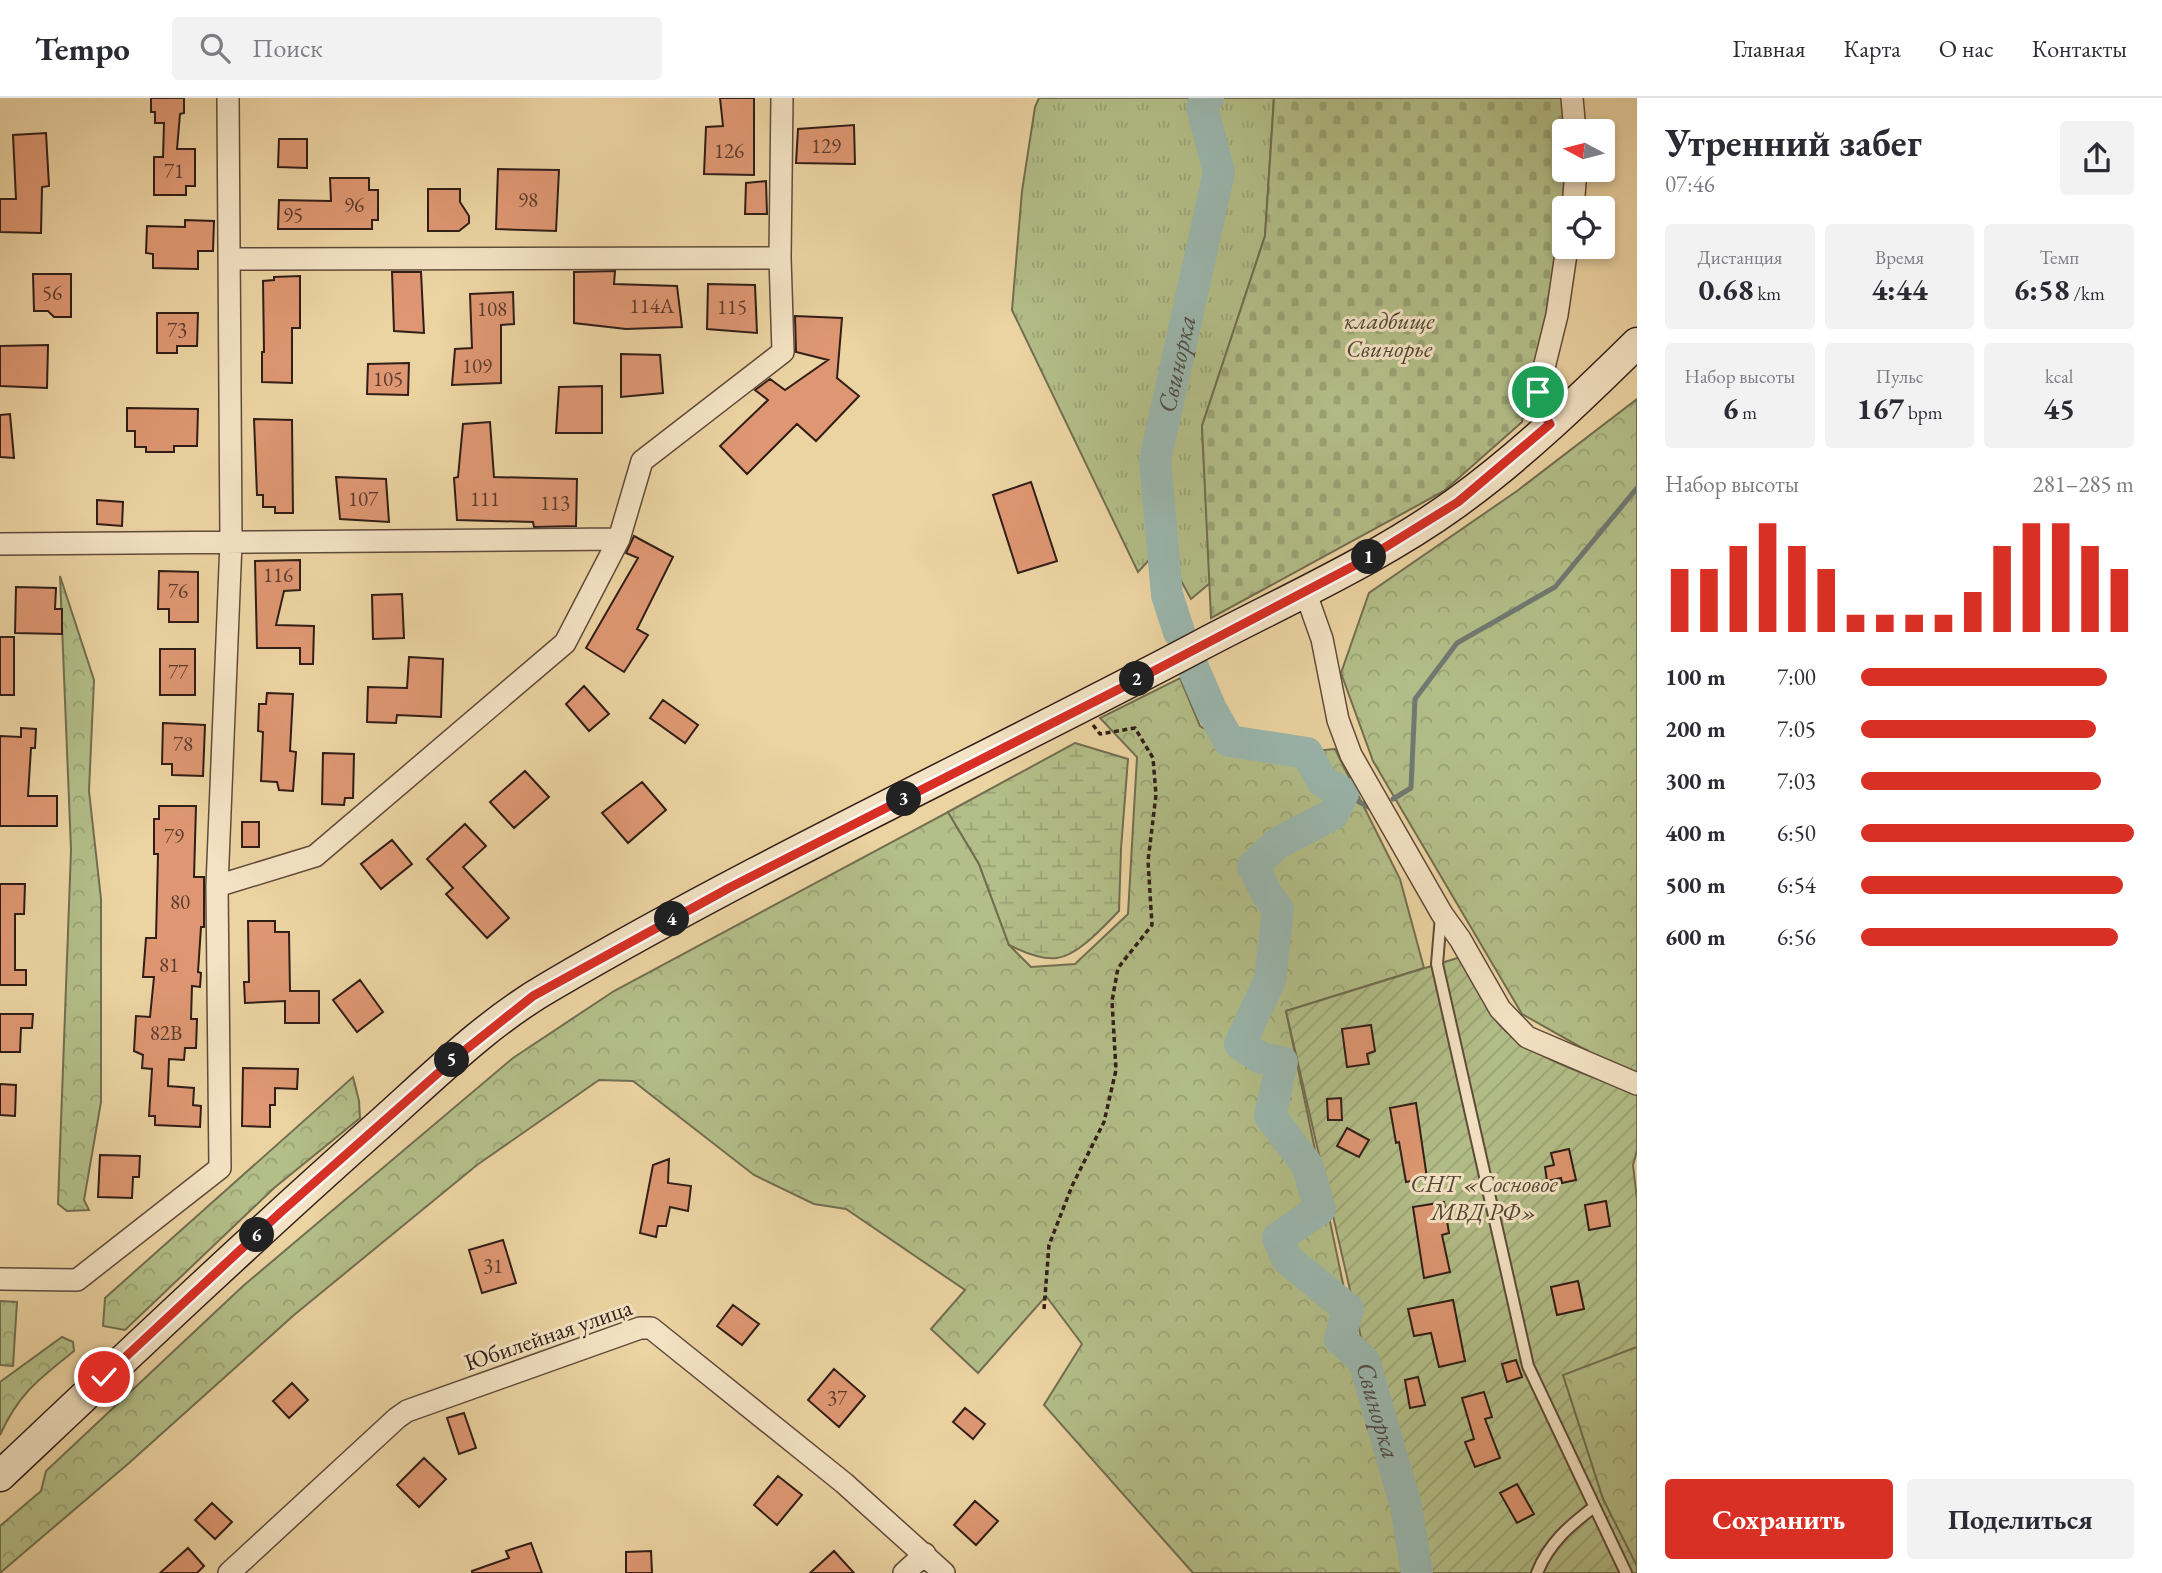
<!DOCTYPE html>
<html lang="ru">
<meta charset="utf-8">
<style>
:root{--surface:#fff;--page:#f2f2f3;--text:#2b2b33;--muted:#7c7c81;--line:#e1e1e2;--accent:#d93025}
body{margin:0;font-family:"EB Garamond",serif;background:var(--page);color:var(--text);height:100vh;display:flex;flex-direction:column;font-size:26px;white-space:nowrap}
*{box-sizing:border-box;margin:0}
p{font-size:23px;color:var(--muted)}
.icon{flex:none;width:38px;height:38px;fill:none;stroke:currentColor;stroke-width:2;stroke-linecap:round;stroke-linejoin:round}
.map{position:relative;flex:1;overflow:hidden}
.sheet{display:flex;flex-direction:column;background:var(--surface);width:525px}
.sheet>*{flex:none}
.needle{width:46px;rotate:277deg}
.buttons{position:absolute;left:1552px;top:21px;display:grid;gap:14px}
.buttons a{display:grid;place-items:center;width:63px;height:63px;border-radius:7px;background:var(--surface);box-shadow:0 4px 10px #0003;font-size:35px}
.pin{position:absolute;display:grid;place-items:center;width:60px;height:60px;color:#fff;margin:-30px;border:4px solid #fff;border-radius:50%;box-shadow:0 2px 7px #0007}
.km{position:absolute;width:35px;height:35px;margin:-18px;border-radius:50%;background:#222;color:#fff;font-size:19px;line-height:35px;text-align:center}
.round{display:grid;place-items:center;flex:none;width:74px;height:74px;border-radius:7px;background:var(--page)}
.head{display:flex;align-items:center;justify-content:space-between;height:119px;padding:0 28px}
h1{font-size:38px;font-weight:700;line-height:52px}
.figures{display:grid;grid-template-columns:repeat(3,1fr);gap:10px;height:119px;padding:7px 28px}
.figures div{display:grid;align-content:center;border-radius:7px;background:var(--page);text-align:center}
.figures b{font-size:30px;font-weight:700}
.figures small{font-size:19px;font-weight:400}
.figures p{font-size:19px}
.chart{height:196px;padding:14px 28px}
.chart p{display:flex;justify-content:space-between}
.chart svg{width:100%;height:126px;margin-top:7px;stroke:var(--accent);stroke-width:6}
.action{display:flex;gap:14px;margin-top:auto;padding:14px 28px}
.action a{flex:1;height:80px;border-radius:7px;background:var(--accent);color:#fff;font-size:28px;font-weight:700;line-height:80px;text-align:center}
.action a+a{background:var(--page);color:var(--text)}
ul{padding:0 28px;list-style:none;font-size:23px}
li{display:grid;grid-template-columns:112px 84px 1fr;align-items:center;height:52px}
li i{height:18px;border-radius:9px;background:var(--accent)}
header{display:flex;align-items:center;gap:42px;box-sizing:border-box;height:98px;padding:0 35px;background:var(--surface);border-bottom:2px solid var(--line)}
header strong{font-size:33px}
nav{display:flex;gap:38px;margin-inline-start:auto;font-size:24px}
.search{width:490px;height:63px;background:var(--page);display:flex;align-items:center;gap:18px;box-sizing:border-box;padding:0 24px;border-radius:7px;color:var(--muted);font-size:26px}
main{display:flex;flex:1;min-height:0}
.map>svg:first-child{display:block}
</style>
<header>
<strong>Tempo</strong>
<div class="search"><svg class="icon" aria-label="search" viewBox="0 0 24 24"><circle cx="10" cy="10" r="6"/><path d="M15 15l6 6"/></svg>Поиск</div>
<nav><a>Главная</a><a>Карта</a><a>О нас</a><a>Контакты</a></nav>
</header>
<main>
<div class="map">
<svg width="1637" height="1475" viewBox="0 0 1637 1475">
<defs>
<pattern id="grass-tufts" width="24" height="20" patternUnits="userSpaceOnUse" patternTransform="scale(1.75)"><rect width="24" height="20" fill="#b3be88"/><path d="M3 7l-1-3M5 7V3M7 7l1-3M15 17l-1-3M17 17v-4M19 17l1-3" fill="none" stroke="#9aa375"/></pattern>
<pattern id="forest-crowns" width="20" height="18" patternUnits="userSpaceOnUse" patternTransform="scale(1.75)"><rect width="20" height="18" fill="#b3be88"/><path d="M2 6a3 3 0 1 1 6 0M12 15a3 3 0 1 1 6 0" fill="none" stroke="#9aa375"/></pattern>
<pattern id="wetland-marsh" width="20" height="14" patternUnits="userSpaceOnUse" patternTransform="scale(1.75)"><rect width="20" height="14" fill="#b3be88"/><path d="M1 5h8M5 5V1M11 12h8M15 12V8" fill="none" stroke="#9aa375"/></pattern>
<pattern id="cemetery-stones" width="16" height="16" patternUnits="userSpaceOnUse" patternTransform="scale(1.75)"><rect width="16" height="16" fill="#b3be88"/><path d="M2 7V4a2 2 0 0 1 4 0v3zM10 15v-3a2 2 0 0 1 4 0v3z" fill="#9aa375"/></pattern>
<pattern id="garden-furrows" width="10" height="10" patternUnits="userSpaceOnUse" patternTransform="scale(1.75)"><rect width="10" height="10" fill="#b3be88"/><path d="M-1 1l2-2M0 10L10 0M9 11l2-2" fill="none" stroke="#9aa375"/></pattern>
</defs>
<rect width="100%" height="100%" fill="#ecd3a2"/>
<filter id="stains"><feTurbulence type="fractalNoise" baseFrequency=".00286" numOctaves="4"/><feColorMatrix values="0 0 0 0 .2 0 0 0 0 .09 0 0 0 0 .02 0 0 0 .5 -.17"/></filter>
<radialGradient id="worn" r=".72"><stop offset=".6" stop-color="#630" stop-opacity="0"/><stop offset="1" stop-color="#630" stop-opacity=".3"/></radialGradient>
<path fill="url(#grass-tufts)" stroke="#726e50" stroke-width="2" d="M1039,0H1274L1265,138L1202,328L1210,485L1191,501L1162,448L1138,474L1012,212L1022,93L1035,9Z"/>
<path fill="url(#forest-crowns)" stroke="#726e50" stroke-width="2" d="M1637,301V981L1522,916L1373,663L1341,575L1369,495L1517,393Z
M60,478L94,582L89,693L101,801V1004L84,1102L89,1112L67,1113L58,1106L71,752Z
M1180,580L1200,628L1251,658L1335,651L1400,781L1424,870L1286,913L1369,1310L1438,1475H1193L1044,1307L1082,1246L1046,1198L978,1275L931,1231L965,1192L846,1111L814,1106L754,1077L633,983L599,982L477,1067L294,1217L129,1365L0,1475V1428L41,1393L46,1373L243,1188L513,960L614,893L948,714L979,766L1009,847L1031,869L1075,866L1128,816L1137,659L1100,620Z
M353,979L359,1003L360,1020L274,1090L125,1232L103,1228L105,1200Z
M0,1203L17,1204L13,1268L0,1267Z
M1637,1214V1474L1554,1295V1259Z
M62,1239L73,1244L74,1253C39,1281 19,1295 0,1337V1284Z"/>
<path fill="url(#wetland-marsh)" stroke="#726e50" stroke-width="2" d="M1075,645L1128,661L1121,751L1119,813C1105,827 1078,858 1057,860C1041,862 1023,854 1009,847L979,766L948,714Z"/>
<path fill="url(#cemetery-stones)" stroke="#726e50" stroke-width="2" d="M1274,0H1565L1564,72H1568L1564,122L1552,205L1526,299L1522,324L1444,393L1211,520L1202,328L1265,138Z"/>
<path fill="url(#garden-furrows)" stroke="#726e50" stroke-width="2" d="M1464,858C1474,878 1482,902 1495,921C1518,956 1598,981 1637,995V1052L1633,1067L1637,1101V1249L1563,1277L1603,1401L1637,1468V1475H1415L1286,913Z"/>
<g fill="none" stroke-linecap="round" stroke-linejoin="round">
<path stroke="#707971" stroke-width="5" d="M1343,695L1374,712
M1393,701L1411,690L1415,601L1457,545L1555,489L1637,390"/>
<g stroke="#9ab6ad" stroke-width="32">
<path id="s1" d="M1179,534L1167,497L1155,362L1219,74L1202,9L1208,0"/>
<path id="s2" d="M1192,567L1211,611L1229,643L1307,655L1322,683L1343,695L1333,716L1278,745L1253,768L1268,798L1278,811L1270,882L1240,946L1261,960L1282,964L1270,1018L1307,1067L1320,1111L1278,1140L1287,1161L1348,1211L1340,1241L1364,1263L1406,1408L1417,1475"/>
</g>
</g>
<path fill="#de9772" stroke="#311e17" stroke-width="2" d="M151,0H184V15L180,16L177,51H195V88H186V97H154V59H163L164,25H155V14H151Z
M720,0H754V77L704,76L706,29L723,28Z
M854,27L855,66L796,65L798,31Z
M46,35L49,88L42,89L41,135L0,134V101H16L13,37Z
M279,41H307V70L278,69Z
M498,71L559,72L556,133L496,131Z
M330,80H369V92H378V122H372V131H278L279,102L331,103Z
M766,83L767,116H745L746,85Z
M428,91H460V104L469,118V125L459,133H428Z
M185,122L214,123L213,153H198V171L153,170V156L146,155L147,128L185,129Z
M615,173L614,186L677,188L682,229L626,231L574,225V174Z
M392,174H421L424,235L394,233Z
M33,176H71V219H54L48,213H34Z
M300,178V230H292V285L262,284V254H264L263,183L274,182V179Z
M708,186L755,187L757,235L707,231Z
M513,194L514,226L501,227V285L452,287L455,251L472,250L470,196Z
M157,215H198L197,248H177V255H157Z
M795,218L842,220L837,280L859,298L816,343L797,326L747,376L720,348L768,302L755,292L770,281L785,292L828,262L796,254Z
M48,247L47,290L0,288V248Z
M621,256L660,257L663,295L621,299Z
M409,265L408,297L367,296L368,266Z
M602,288V335H556L559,289Z
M127,310L198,311L197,348H174V354H146V349H135V333H127Z
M10,316L14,360L0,359V317Z
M254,321L292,322L293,415H275V409H263V397H257Z
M490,324L494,379L577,381L576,428L534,429L533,424L457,422L454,380L458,379L463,326Z
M336,379L386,381L389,424L340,421Z
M1031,384L1057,463L1018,475L993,397Z
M97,402L123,404L122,428L97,426Z
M634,438L673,459L637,531L648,537L624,574L586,550L638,460L626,455Z
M300,462V492L284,493L276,527L314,528L313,566H300V550H257L255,463Z
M159,473L198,474V524H169V511H158Z
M16,489L56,490L55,511H62V536L15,535Z
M402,496L404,540L373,541L372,497Z
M0,539H14V597H0Z
M160,551H195V597H160Z
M409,559L443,561L441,619L397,617L396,625L367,624L368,589L407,590Z
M584,588L609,616L589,633L566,606Z
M267,595L293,596L290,653L296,654L293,693L279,692L277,684L261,683L263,634L258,633L259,606H266Z
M663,602L698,627L685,645L650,620Z
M163,625L205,627L203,678L172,677V666H162Z
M21,630L36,631L35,650H31L28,698H57V728H0V638L21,639Z
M323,655L354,656L353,700H345L344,707L322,706Z
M525,673L549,699L514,730L490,704Z
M642,684L666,712L628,745L602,715Z
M159,708H196L194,779H204V829H201L198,874L201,875L200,889L192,888L191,921H197L196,950H185L184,962L169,961L168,988L194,990L193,1007L201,1008L200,1029L155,1027V1018H149L152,971L142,970L143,957L134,953L136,918L150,919L154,879H143L146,840H156L158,756H154V721H159Z
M242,724H259V749H242Z
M465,726L486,748L463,769L509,820L487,840L446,796L453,790L427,761Z
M392,742L412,766L381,791L361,766Z
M0,786H25L24,816H15V872H26V887H0Z
M248,823H275V834H289L290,893H319V925H285V903L245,905L244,884H249Z
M360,882L383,914L357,934L333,902Z
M0,916H33L32,930H21L20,954H0Z
M1371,927L1375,953L1367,956L1369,966L1347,969L1342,931Z
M243,970L298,971L297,991L275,990V1007H270V1029L242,1028Z
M0,986L16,987L15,1018L0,1017Z
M1341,1000L1342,1022H1328L1327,1001Z
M1416,1005L1427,1080L1406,1084L1399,1044L1396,1045L1390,1010Z
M1347,1030L1369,1042L1359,1059L1337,1048Z
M1569,1051L1576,1082L1562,1085L1561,1080L1547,1083L1545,1069L1554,1067L1551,1055Z
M100,1057L140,1058L139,1079H133L132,1100L98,1099Z
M669,1061L668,1085L691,1088L688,1113L670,1109L666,1128H658L656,1139L640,1135L653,1067Z
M1606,1103L1610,1128L1589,1132L1585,1107Z
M1444,1104L1449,1135L1442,1137L1450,1174L1424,1180L1413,1109Z
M503,1142L516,1185L482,1195L469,1152Z
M1578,1183L1584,1211L1557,1217L1551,1189Z
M1453,1202L1465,1263L1439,1269L1431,1235L1414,1238L1408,1211Z
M733,1207L759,1226L742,1247L717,1228Z
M1516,1262L1522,1279L1507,1284L1502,1266Z
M834,1271L865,1298L839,1329L808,1302Z
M1418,1279L1425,1307L1410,1310L1405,1282Z
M292,1285L308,1302L289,1320L273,1303Z
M1484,1294L1492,1319L1485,1321L1500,1360L1475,1369L1465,1344L1474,1341L1462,1300Z
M965,1310L985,1326L973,1341L953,1324Z
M464,1315L476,1350L459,1356L447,1320Z
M424,1360L446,1381L419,1409L397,1387Z
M778,1378L802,1397L777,1427L754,1407Z
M1517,1386L1534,1416L1517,1425L1500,1395Z
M975,1403L998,1423L976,1447L954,1427Z
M212,1405L232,1424L215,1441L195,1422Z
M531,1445L542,1475H472V1473L509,1460L506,1453Z
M188,1450L204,1468L197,1475H160Z
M651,1453L652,1475H626V1454Z
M834,1453L854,1475H810Z"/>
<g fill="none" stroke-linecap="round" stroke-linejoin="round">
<g stroke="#604b3a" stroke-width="14">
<path id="service" d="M1441,818L1437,866L1528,1268L1626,1475
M1537,1475C1549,1445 1569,1428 1594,1409"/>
</g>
<g stroke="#604b3a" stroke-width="24">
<path id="minor" d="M1572,0L1575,33
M1573,110L1576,72
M230,161L780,160
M1551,326L1541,313L1538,294L1557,217L1567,149
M0,446L619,441
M1305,493L1322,541L1338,622L1351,657L1442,816L1460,841L1500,911L1527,939L1637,986
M217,788L315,758L565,545L619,441L642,363L783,254L780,160L782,0
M0,1181L77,1182L220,1070L217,788L231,444L228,0
M229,1475L397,1320L407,1313L640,1230H651L844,1385L944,1475
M904,1475L925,1456"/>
</g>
<g stroke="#311e17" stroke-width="33">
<path id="secondary" d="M0,1378C122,1263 244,1147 370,1035C427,985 483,927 549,889C760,765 984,662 1201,547C1286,502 1377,462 1456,405C1521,358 1580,301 1637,245"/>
</g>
<path stroke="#311e17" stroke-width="3.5" stroke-dasharray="5 3.5" stroke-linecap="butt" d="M1044,1211L1049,1147L1072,1088L1104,1024L1116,972L1112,903L1118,870L1152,827L1148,763L1156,697L1153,660L1135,630L1100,636L1093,627"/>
<use href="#service" stroke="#f3e2c3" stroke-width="10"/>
<use href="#minor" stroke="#f3e2c3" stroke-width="21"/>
<use href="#secondary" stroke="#f3e2c3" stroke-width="30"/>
</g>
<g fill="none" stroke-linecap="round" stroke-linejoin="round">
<g stroke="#fff" stroke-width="14">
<path id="route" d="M104,1279L281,1114L454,961L533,898L729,790L1129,586L1363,463L1458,404L1550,326L1541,313L1538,294"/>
</g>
<use href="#route" stroke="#d93025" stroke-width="9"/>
</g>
<g text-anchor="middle" stroke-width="6" stroke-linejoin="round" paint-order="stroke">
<g font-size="21" fill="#5c3c2e">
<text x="826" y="55">129</text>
<text x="729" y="60">126</text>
<text x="174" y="80">71</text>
<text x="528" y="109">98</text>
<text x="354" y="114">96</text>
<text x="293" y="124">95</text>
<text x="52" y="202">56</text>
<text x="652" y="215">114А</text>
<text x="732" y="216">115</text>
<text x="492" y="218">108</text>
<text x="177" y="239">73</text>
<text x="477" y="275">109</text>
<text x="388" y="288">105</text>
<text x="363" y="408">107</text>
<text x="485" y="408">111</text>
<text x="555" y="412">113</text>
<text x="278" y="484">116</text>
<text x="178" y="500">76</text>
<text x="178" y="581">77</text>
<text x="183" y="653">78</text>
<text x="174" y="745">79</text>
<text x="180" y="811">80</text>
<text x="169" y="874">81</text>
<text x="166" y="942">82В</text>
<text x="493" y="1175">31</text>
<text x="837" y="1307">37</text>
</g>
<g font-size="24" font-style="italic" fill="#524633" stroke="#f3e2c3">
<text x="1389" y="231">кладбище<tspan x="1389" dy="28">Свинорье</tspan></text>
<text x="1484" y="1094">СНТ «Сосновое<tspan x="1484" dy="28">МВД РФ»</tspan></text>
</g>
<g font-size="24" fill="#311e17" stroke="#f3e2c3">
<text transform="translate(548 1237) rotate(-19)" y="8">Юбилейная улица</text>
</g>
<g font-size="26" font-style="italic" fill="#504c44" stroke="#f3e2c3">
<text dy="9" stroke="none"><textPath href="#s1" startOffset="273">Свинорка</textPath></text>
<text dy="9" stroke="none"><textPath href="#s2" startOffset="1008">Свинорка</textPath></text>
</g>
</g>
<rect width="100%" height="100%" filter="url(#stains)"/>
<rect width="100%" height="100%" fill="url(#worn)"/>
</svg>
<div class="buttons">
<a><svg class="needle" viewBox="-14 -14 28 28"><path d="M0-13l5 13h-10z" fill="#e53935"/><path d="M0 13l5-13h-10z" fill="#7c7c81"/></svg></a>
<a><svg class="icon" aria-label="locate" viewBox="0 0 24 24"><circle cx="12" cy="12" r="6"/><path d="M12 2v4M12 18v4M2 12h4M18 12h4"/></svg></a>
</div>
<div class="pin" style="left:1538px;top:294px;background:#1e9e55"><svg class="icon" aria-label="arrive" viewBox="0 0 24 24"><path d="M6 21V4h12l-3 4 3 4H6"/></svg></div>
<div class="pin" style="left:104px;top:1279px;background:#d93025"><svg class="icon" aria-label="check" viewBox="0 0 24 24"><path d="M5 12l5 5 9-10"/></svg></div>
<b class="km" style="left:1369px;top:459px">1</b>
<b class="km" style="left:1137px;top:581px">2</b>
<b class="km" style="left:904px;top:701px">3</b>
<b class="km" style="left:672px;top:821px">4</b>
<b class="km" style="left:452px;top:962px">5</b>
<b class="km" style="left:257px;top:1137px">6</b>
</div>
<section class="sheet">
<div class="head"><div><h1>Утренний забег</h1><p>07:46</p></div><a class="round"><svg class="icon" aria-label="share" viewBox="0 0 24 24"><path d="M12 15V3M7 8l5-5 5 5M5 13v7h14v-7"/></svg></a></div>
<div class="figures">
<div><p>Дистанция</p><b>0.68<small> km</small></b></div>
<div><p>Время</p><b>4:44</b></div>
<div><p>Темп</p><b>6:58<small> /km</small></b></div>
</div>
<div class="figures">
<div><p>Набор высоты</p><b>6<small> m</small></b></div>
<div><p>Пульс</p><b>167<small> bpm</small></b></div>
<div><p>kcal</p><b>45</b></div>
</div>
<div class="chart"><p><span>Набор высоты</span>281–285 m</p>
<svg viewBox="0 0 160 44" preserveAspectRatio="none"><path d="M5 44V22M15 44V22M25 44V14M35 44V6M45 44V14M55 44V22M65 44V38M75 44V38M85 44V38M95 44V38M105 44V30M115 44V14M125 44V6M135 44V6M145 44V14M155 44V22"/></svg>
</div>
<ul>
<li><b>100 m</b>7:00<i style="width:90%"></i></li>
<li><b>200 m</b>7:05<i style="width:86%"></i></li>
<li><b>300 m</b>7:03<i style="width:88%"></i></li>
<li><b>400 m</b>6:50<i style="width:100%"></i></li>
<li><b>500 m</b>6:54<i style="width:96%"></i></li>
<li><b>600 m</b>6:56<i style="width:94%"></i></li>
</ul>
<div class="action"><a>Сохранить</a><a>Поделиться</a></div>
</section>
</main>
